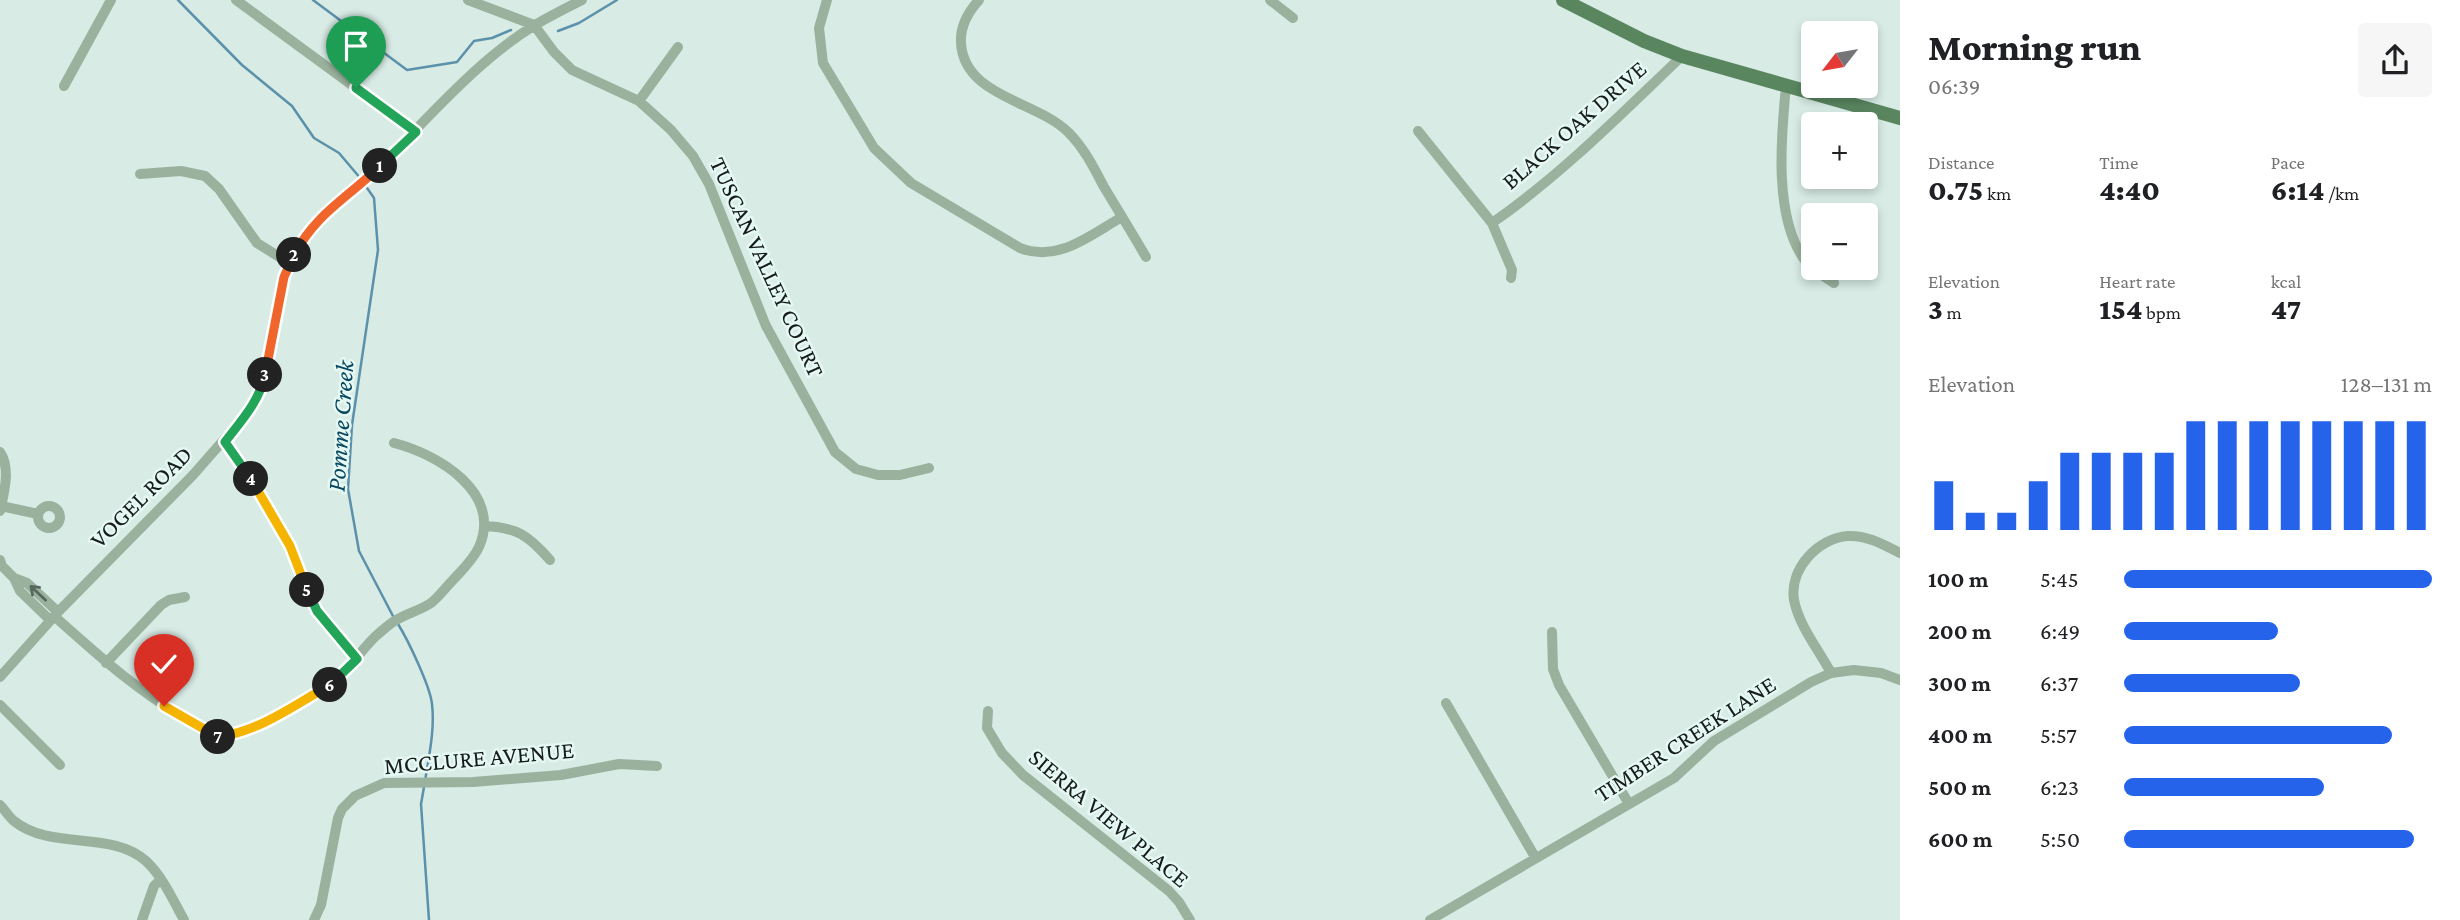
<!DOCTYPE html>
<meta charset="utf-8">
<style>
:root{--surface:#fff;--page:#f6f6f6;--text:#202124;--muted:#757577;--accent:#2563eb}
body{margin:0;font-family:"Crimson Pro",serif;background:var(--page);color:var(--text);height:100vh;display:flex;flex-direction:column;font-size:26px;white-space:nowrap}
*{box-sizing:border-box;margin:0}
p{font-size:23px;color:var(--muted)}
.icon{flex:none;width:38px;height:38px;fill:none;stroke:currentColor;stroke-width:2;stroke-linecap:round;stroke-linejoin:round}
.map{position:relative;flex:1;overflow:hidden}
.side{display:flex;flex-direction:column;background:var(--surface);width:560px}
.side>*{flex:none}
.needle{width:46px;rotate:239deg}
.tools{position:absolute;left:1801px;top:21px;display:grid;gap:14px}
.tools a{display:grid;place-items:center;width:77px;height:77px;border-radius:7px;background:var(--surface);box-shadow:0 4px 10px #0003;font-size:35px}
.pin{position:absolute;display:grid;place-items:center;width:60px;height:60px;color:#fff;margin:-72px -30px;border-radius:50% 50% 50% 0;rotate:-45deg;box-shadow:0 0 7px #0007}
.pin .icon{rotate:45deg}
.km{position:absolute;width:35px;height:35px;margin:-18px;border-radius:50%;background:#222;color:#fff;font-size:19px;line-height:35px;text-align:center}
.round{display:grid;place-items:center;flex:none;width:74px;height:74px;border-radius:7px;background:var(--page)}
.head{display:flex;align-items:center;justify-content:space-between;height:119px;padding:0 28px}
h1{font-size:38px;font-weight:800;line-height:52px}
.figures{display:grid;grid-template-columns:repeat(3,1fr);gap:10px;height:119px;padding:7px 28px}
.figures div{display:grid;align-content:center}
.figures b{font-size:30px;font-weight:800}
.figures small{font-size:19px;font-weight:400}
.figures p{font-size:19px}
.chart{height:196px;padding:14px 28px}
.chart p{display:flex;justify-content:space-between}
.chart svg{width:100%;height:126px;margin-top:7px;stroke:var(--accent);stroke-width:6}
ul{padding:0 28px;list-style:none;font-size:23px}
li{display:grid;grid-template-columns:112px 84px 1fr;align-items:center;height:52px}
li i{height:18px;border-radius:9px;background:var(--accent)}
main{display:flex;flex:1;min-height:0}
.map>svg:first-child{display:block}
</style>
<main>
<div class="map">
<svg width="1900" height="920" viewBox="0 0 1900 920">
<rect width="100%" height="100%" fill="#d8ebe5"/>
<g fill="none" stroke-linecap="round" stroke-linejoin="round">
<path stroke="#5b91aa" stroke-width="2.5" d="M178,0L242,65L292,106L314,138L339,153L361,179
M313,0L407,70L457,62L474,41L492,38L511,30
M558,31L579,23L617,0
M365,185L374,198L378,250L352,425L348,489L359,551L394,618
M398,624C408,640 430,686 432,704C435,729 429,756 425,781
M424,787L421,804L429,920"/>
<path stroke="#9ab29d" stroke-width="10" d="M236,0L416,132
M468,0L534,25L554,52L572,70L639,101L671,130L693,156L709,184L766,326L835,452L856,469L878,475H900L929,468
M827,0L819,28L823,63L874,148L911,183L1020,248C1058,263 1090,235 1122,217
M979,0C968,12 960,26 961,43C964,97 1038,101 1069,133C1084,148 1094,168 1104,187C1118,210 1132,233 1146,257
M1270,0L1293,18
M64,86L111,0
M1786,86C1781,137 1773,221 1807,263C1814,271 1825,277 1834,283
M639,101L678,47
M1418,131L1492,223L1512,270L1511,278
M140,174L181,171L205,176L219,189L257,243L289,263
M1492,223C1561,175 1621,114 1682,56
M224,442L238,459L290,546L317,611L357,659
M0,452C11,468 4,493 0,511
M38 517a11 11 0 1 1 22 0a11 11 0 1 1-22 0Z
M1,506L38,514
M484,526C517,527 529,536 550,560
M0,560L2,566L14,578L20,591L50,620
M14,578L27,583L58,612
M54,616C97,654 132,687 183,717C193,723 204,733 215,736C236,743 315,697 334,682C351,669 361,649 377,635C383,630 390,623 398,619C408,613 421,610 431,603C439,597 446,587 453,580C463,569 473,560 479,547C503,492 437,454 394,443
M1552,632L1553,669L1559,685L1629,804
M106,663L161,605L169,600L185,597
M1831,673C1819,650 1799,626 1794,600C1789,569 1818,538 1848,536C1867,535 1884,545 1900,553
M0,677L58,612L193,475L250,410L263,382L284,277C305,217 336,209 377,169C426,121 476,61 535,25C550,16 566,8 582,0
M1446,703L1535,857
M0,705L60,765
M988,711L987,728L1002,753L1023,775L1169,891L1179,902L1190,920
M0,805C5,810 9,817 14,821C51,851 112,830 146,861C163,877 173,900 184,920
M142,920L154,886L161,879
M314,920L321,905L338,818L342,809L355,796L384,783L473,782L561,775L619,764L657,766
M1430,920L1674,778L1714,741L1811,682L1831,673L1854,670L1881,673L1900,680"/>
<path stroke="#59865f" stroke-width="14" d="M1563,0L1644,41L1682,56L1900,118"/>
</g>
<defs><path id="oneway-shaft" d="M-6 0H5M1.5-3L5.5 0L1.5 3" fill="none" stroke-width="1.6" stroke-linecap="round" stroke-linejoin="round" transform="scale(1.75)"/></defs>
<use stroke="#58675c" href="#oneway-shaft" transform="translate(38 593) rotate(-137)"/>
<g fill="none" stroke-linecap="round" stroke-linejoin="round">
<g stroke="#fff" stroke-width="14">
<path id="split-1" d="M356,88L416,132L380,166"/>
</g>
<g stroke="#fff" stroke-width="14">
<path id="split-2" d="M294,255C316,213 348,198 380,166"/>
</g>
<g stroke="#fff" stroke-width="14">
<path id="split-3" d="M265,375L284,277L294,255"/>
</g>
<g stroke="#fff" stroke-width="14">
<path id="split-4" d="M251,479L225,442C241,421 259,402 265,375"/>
</g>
<g stroke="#fff" stroke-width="14">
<path id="split-5" d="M251,479L290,546L307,590"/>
</g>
<g stroke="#fff" stroke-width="14">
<path id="split-6" d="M307,590L317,611L357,659L330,685"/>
</g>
<g stroke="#fff" stroke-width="14">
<path id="split-7" d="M218,737C260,731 293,706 330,685"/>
</g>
<g stroke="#fff" stroke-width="14">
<path id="split-8" d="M164,706L218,737"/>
</g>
<use href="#split-1" stroke="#22a559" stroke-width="9"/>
<use href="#split-2" stroke="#f0652b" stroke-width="9"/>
<use href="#split-3" stroke="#f0652b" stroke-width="9"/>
<use href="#split-4" stroke="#22a559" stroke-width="9"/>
<use href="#split-5" stroke="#f5b400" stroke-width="9"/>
<use href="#split-6" stroke="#22a559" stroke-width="9"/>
<use href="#split-7" stroke="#f5b400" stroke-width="9"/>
<use href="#split-8" stroke="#f5b400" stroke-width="9"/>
</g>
<g text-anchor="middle" stroke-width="5" stroke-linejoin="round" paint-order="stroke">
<g font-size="24" fill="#151c1a" stroke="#e5f8f3">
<text transform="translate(1574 125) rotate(-41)" y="8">BLACK OAK DRIVE</text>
<text transform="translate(767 267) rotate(65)" y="8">TUSCAN VALLEY COURT</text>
<text transform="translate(141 497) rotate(-45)" y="8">VOGEL ROAD</text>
<text transform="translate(1685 739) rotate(-33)" y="8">TIMBER CREEK LANE</text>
<text transform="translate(479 758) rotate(-5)" y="8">MCCLURE AVENUE</text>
<text transform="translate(1109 818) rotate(40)" y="8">SIERRA VIEW PLACE</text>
</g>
<g font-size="26" font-style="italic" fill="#084760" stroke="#e5f8f3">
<text transform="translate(340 426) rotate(-86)" y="9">Pomme Creek</text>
</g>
</g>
</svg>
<div class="tools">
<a><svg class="needle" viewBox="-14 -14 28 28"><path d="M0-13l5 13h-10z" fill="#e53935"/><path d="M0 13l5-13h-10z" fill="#757577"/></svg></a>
<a>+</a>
<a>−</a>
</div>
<div class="pin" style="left:356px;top:88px;background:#1e9e55"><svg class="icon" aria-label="arrive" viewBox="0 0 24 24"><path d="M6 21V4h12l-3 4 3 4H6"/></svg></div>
<div class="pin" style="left:164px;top:706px;background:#d93025"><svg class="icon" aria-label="check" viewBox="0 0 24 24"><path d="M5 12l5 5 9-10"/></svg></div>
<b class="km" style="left:380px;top:166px">1</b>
<b class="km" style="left:294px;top:255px">2</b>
<b class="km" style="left:265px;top:375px">3</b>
<b class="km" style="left:251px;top:479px">4</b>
<b class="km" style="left:307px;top:590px">5</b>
<b class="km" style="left:330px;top:685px">6</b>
<b class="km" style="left:218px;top:737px">7</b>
</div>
<section class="side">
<div class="head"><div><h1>Morning run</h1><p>06:39</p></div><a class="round"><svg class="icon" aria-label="share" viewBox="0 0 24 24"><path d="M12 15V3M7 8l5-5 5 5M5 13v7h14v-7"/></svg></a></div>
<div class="figures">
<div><p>Distance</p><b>0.75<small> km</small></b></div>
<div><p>Time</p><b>4:40</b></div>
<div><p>Pace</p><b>6:14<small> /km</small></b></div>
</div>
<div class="figures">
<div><p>Elevation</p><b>3<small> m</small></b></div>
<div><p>Heart rate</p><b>154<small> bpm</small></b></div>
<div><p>kcal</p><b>47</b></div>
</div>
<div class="chart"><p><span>Elevation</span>128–131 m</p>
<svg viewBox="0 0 160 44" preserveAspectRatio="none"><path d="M5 44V27M15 44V38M25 44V38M35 44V27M45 44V17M55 44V17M65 44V17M75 44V17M85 44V6M95 44V6M105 44V6M115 44V6M125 44V6M135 44V6M145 44V6M155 44V6"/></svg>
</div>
<ul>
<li><b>100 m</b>5:45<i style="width:100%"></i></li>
<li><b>200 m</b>6:49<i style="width:50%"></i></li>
<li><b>300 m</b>6:37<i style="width:57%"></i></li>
<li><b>400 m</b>5:57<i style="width:87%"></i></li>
<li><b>500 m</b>6:23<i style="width:65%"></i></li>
<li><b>600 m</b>5:50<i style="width:94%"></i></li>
</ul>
</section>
</main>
